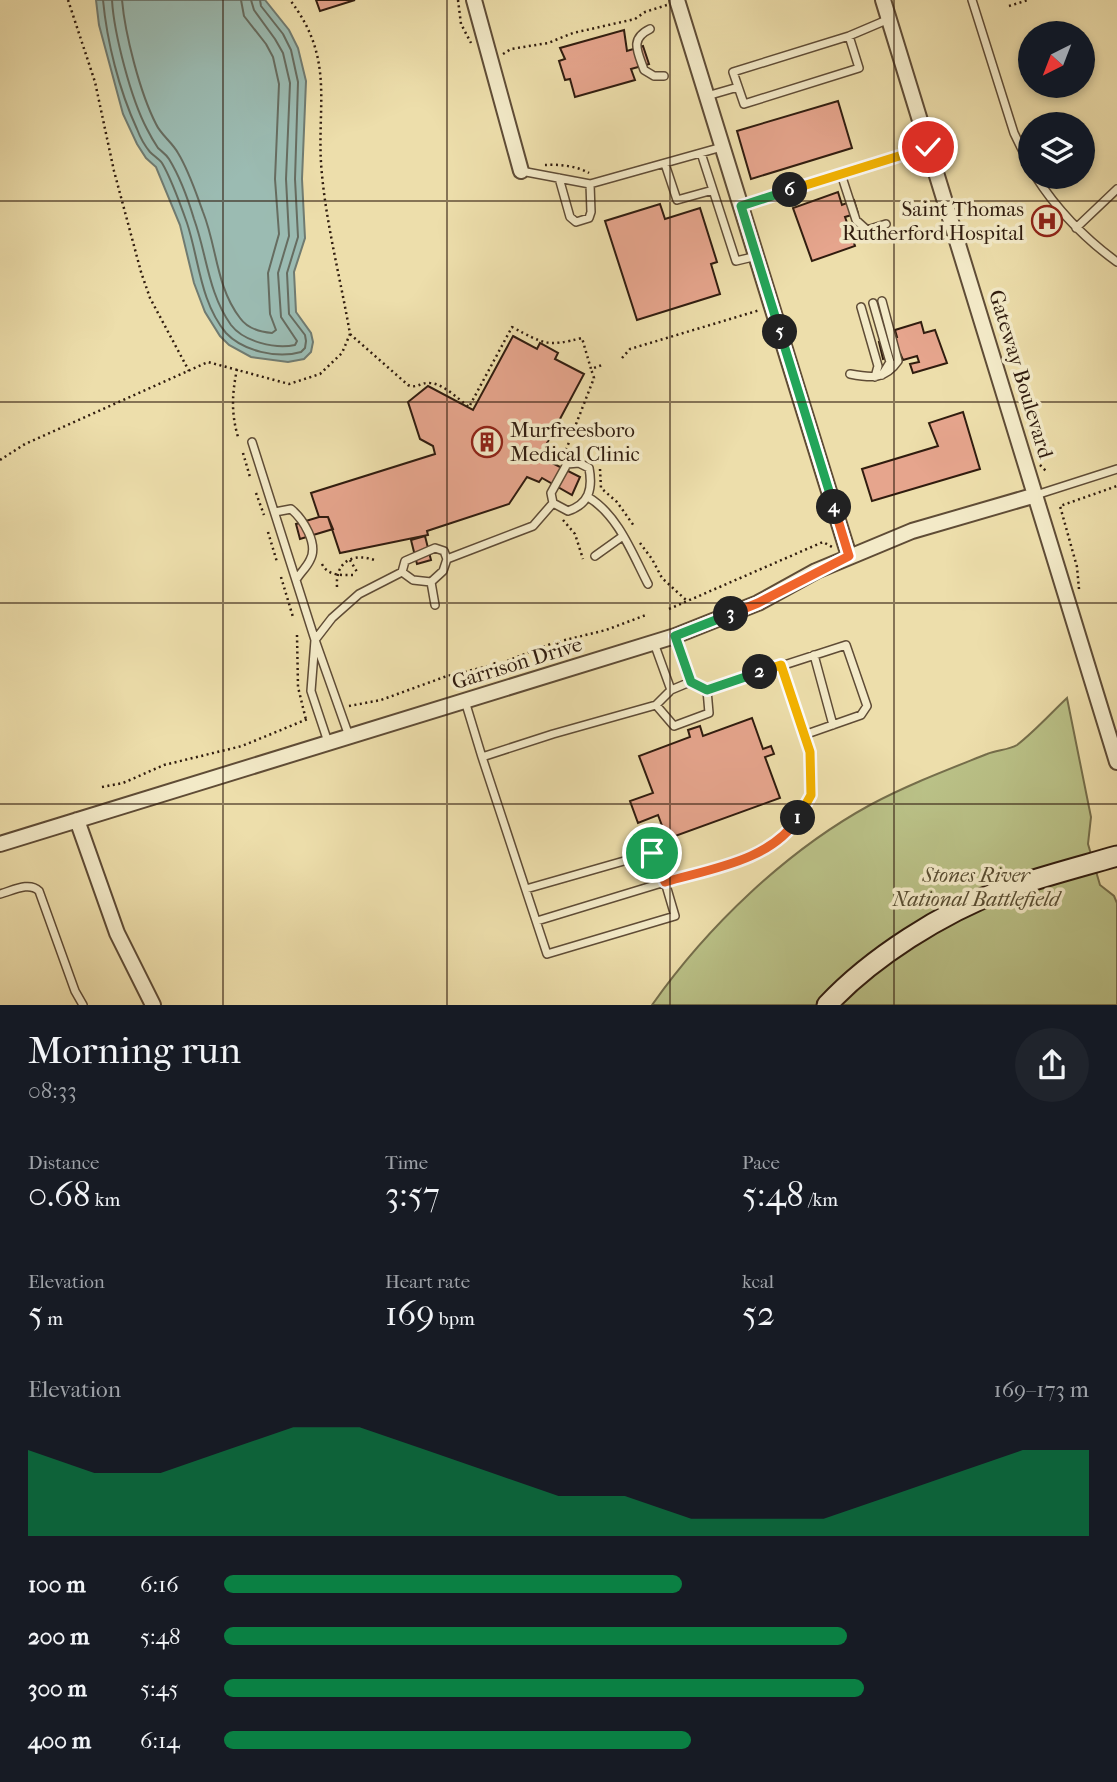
<!DOCTYPE html>
<meta charset="utf-8">
<style>
:root{--surface:#171b24;--page:#20242c;--text:#f1f3f6;--muted:#9ea1a6;--accent:#0b8043}
body{margin:0;font-family:"IM FELL French Canon",serif;background:var(--page);color:var(--text);height:100vh;display:flex;flex-direction:column;font-size:26px;white-space:nowrap}
*{box-sizing:border-box;margin:0}
p{font-size:23px;color:var(--muted)}
.icon{flex:none;width:38px;height:38px;fill:none;stroke:currentColor;stroke-width:2;stroke-linecap:round;stroke-linejoin:round}
.map{position:relative;height:1005px;overflow:hidden}
.details{display:flex;flex-direction:column;background:var(--surface);flex:1}
.details>*{flex:none}
.needle{width:46px;rotate:222deg}
.controls{position:absolute;left:1018px;top:21px;display:grid;gap:14px}
.controls a{display:grid;place-items:center;width:77px;height:77px;border-radius:50%;background:var(--surface);box-shadow:0 4px 10px #0003;font-size:35px}
.pin{position:absolute;display:grid;place-items:center;width:60px;height:60px;color:#fff;margin:-30px;border:4px solid #fff;border-radius:50%;box-shadow:0 2px 7px #0007}
.km{position:absolute;width:35px;height:35px;margin:-18px;border-radius:50%;background:#222;color:#fff;font-size:19px;line-height:35px;text-align:center}
.round{display:grid;place-items:center;flex:none;width:74px;height:74px;border-radius:37px;background:var(--page)}
.headline{display:flex;align-items:center;justify-content:space-between;height:119px;padding:0 28px}
h1{font-size:38px;font-weight:600;line-height:52px}
.metrics{display:grid;grid-template-columns:repeat(3,1fr);gap:10px;height:119px;padding:7px 28px}
.metrics div{display:grid;align-content:center}
.metrics b{font-size:35px;font-weight:600}
.metrics small{font-size:19px;font-weight:400}
.metrics p{font-size:19px}
.chart{height:196px;padding:14px 28px}
.chart p{display:flex;justify-content:space-between}
.chart svg{width:100%;height:126px;margin-top:7px;fill:var(--accent);opacity:.7}
ul{padding:0 28px;list-style:none;font-size:23px}
li{display:grid;grid-template-columns:112px 84px 1fr;align-items:center;height:52px}
li i{height:18px;border-radius:9px;background:var(--accent)}
.map>svg:first-child{display:block}
</style>
<div class="map">
<svg width="1117" height="1005" viewBox="0 0 1117 1005">
<rect width="100%" height="100%" fill="#eddeab"/>
<filter id="stains"><feTurbulence type="fractalNoise" baseFrequency=".00286" numOctaves="4"/><feColorMatrix values="0 0 0 0 .2 0 0 0 0 .09 0 0 0 0 .02 0 0 0 .5 -.17"/></filter>
<radialGradient id="worn" r=".72"><stop offset=".6" stop-color="#630" stop-opacity="0"/><stop offset="1" stop-color="#630" stop-opacity=".3"/></radialGradient>
<path fill="#bac187" stroke="#756e4b" stroke-width="2" d="M1067,698L1091,817L1088,844L1100,885L1114,896L1117,903V1005H652C707,927 786,851 870,805C907,785 947,770 987,754C996,750 1009,750 1017,745C1035,731 1051,713 1067,698Z"/>
<path fill="#9bbbb2" stroke="#707b71" stroke-width="2" d="M96,0H265L289,30L298,48L306,81L302,179L305,238L294,272L296,312L311,333L313,342L311,352L304,359L288,362L251,357L229,345L220,336L205,312L194,283L180,225L156,167L146,158L137,144L123,114L99,25Z"/>
<g fill="none" stroke-linecap="round" stroke-linejoin="round">
<path stroke="#666c60" stroke-width="2" d="M103,0C107,42 119,90 137,129C140,137 145,146 150,152C154,156 159,159 162,163C171,178 181,206 187,223C199,259 200,302 226,333C243,351 277,359 301,352L305,348L306,341L305,335L289,314L287,273L298,237L295,179L298,82L291,50L283,34L261,6L260,0
M112,0C114,34 131,99 147,129C150,135 154,142 158,148C162,152 166,154 169,159C180,177 188,199 194,219C207,255 208,293 231,325C244,342 275,349 295,345L297,341L281,317L278,273L289,236L286,179L290,83L283,53L275,39L254,10L251,0
M122,0C125,34 140,93 156,124C161,135 172,142 178,153C189,171 196,193 203,212C217,247 216,287 240,318C247,328 260,332 272,333L276,330L270,314L268,273L279,234L275,179L279,84L273,57L266,44L244,16L241,0"/>
</g>
<path fill="#e6a58d" stroke="#301c0f" stroke-width="2" d="M316,0H355L320,11Z
M624,30L627,51L643,46L649,64L631,69L635,80L575,97L570,79L565,80L559,61L565,59L560,48Z
M838,101L852,148L751,179L737,131Z
M838,192L842,205L854,200L858,213L845,217L855,246L812,261L793,208Z
M660,204L665,219L700,208L717,262L711,264L720,294L637,320L605,221Z
M921,322L924,333L935,330L947,363L913,373L910,364L919,362L917,356L903,360L900,353L883,359L879,342L897,337L895,330Z
M513,336L537,349L540,343L558,353L555,359L584,374L545,447L549,450L546,454L552,463L580,477L572,495L542,478L539,482L527,477L509,504L427,531L428,535L340,553L328,517H319L311,493L435,454L433,446L420,439L408,402L428,386L473,410Z
M963,412L980,469L872,501L862,469L938,446L929,423Z
M319,517H328L333,529L300,539L296,524Z
M425,536L431,560L417,564L411,540Z
M752,718L763,749L771,746L774,754L765,757L780,798L667,839L658,815L638,823L630,801L653,793L639,756L690,737L688,730L700,726L703,736Z"/>
<g fill="none" stroke-linecap="round" stroke-linejoin="round">
<g stroke="#5f4c36" stroke-width="10">
<path id="lane" d="M972,0L1014,133L1031,168
M650,29C629,39 638,52 644,70L654,76H664
M849,36L859,68L744,104L733,72L849,36L889,19
M707,96L738,87
M701,153L736,261L757,256
M665,164L677,200L713,190
M521,171L590,184L722,147
M841,174L856,220L867,230L886,224
M1036,177C1058,211 1084,238 1117,262
M559,178L570,217L576,222L589,218L591,212L590,184
M741,206L928,147
M1076,228L1117,189
M873,303L890,362L882,375
M861,307L878,366L875,377
M850,374C871,378 885,380 898,361L882,301
M252,442L315,640L349,736
M1036,495L1117,469
M588,497C618,515 632,553 648,584
M275,512L291,509C303,519 319,544 310,560C307,567 300,573 296,580
M595,556L623,536
M447,559L533,526L553,503L551,493L567,464L579,463L589,468C593,489 589,504 568,511L553,503
M431,582L435,605
M654,643L671,690L656,705L553,734L482,757L547,954L675,916L665,882C695,873 747,863 773,845C785,837 809,808 811,793C814,775 810,752 804,735L861,715L867,706L846,645L707,690L690,682L675,636
M814,655L833,725
M781,665L804,735
M671,690L690,682
M465,701L482,757
M656,705L674,726L709,713L707,690
M328,742L311,691L315,640L332,618L359,594L402,572L405,561L435,548L444,551L447,559L443,571L431,582L413,580L402,572
M526,889L652,853L665,882L537,921
M0,894C12,891 29,881 39,891L75,991L83,1005"/>
</g>
<g stroke="#5f4c36" stroke-width="18">
<path id="street" d="M474,0L521,171
M677,0L849,556
M883,0L1117,762
M77,820L117,933L153,1005
M0,844L675,636L758,603L816,571L912,531L1036,495"/>
</g>
<g stroke="#301c0f" stroke-width="23">
<path id="secondary" d="M827,1005C872,957 942,913 1003,890C1040,877 1079,867 1117,856"/>
</g>
<path stroke="#301c0f" stroke-width="2.5" stroke-dasharray="2 3.5" stroke-linecap="butt" d="M68,0L95,82L114,171L141,272L150,298L189,371
M458,0L461,24L471,43
M1009,6L1028,0
M503,54L511,49L548,43L573,33L635,19L645,12L667,5
M545,165C559,164 577,166 589,173
M350,334L408,385C417,389 421,382 430,383C444,384 458,399 469,407L512,327C544,344 547,347 582,338L591,369L602,365
M622,358L630,349L760,310
M237,369C232,394 231,413 238,437
M243,453L250,477
M564,455L594,378L591,369
M0,460L25,444L208,362L289,384L320,374L342,353L350,334C341,281 327,228 322,175C315,108 337,61 290,0
M1040,465L1047,472
M600,469L601,488L617,502L634,526
M256,493L264,515
M563,520L575,534L583,559
M268,532L277,562
M640,543L652,559L662,578L686,600
M350,560L357,572
M322,564C328,576 341,575 353,575
M281,577L293,617
M337,587C335,560 355,552 377,561
M1079,589L1077,567L1060,506L1117,486
M669,609L823,542L834,548
M297,635L298,687L306,720
M349,706L381,700L447,676L502,663L553,643L606,630L646,615
M102,787L123,783L164,765L242,746L310,718"/>
<use href="#lane" stroke="#f3eac8" stroke-width="7"/>
<use href="#street" stroke="#f3eac8" stroke-width="14"/>
<use href="#secondary" stroke="#f3eac8" stroke-width="19"/>
</g>
<g fill="none" stroke-linecap="round" stroke-linejoin="round">
<g stroke="#fff" stroke-width="14">
<path id="split-1" d="M652,853L665,882C709,869 771,861 798,818"/>
</g>
<g stroke="#fff" stroke-width="14">
<path id="split-2" d="M760,672L781,665L810,752L811,795L798,818"/>
</g>
<g stroke="#fff" stroke-width="14">
<path id="split-3" d="M731,614L675,636L691,682L707,690L760,672"/>
</g>
<g stroke="#fff" stroke-width="14">
<path id="split-4" d="M731,614L758,603L849,556L834,507"/>
</g>
<g stroke="#fff" stroke-width="14">
<path id="split-5" d="M780,332L834,507"/>
</g>
<g stroke="#fff" stroke-width="14">
<path id="split-6" d="M780,332L741,206L790,190"/>
</g>
<g stroke="#fff" stroke-width="14">
<path id="split-7" d="M790,190L928,147"/>
</g>
<use href="#split-1" stroke="#f0652b" stroke-width="9"/>
<use href="#split-2" stroke="#f5b400" stroke-width="9"/>
<use href="#split-3" stroke="#22a559" stroke-width="9"/>
<use href="#split-4" stroke="#f0652b" stroke-width="9"/>
<use href="#split-5" stroke="#22a559" stroke-width="9"/>
<use href="#split-6" stroke="#22a559" stroke-width="9"/>
<use href="#split-7" stroke="#f5b400" stroke-width="9"/>
</g>
<path fill="none" stroke="#301c0f" stroke-width="2" stroke-opacity="0.55" d="M223,0V1005M447,0V1005M670,0V1005M894,0V1005M0,201H1117M0,402H1117M0,603H1117M0,804H1117"/>
<defs>
<g id="hospital-ring" transform="scale(1.575)"><circle r="9.5" fill="#f3eac8" stroke="#8f2418" stroke-width="1.5"/><path d="M-5-5h3v3.5h4V-5h3V5h-3V1.5h-4V5h-3Z" fill="#8f2418"/></g>
<g id="building-ring" transform="scale(1.575)"><circle r="9.5" fill="#f3eac8" stroke="#8f2418" stroke-width="1.5"/><path d="M-4-6H4V6H1V3H-1V6H-4ZM-2.5-4.3h1.7v1.8h-1.7ZM.8-4.3h1.7v1.8H.8ZM-2.5-1h1.7V.8h-1.7ZM.8-1h1.7V.8H.8Z" fill="#8f2418"/></g>
</defs>
<g fill-rule="evenodd">
<use href="#hospital-ring" x="1047" y="221"/>
<use href="#building-ring" x="487" y="442"/>
</g>
<g text-anchor="middle" stroke-width="7" stroke-linejoin="round" paint-order="stroke">
<g font-size="21" fill="#301c0f" stroke="#f3eac8" text-anchor="end">
<text x="1024" y="216">Saint Thomas<tspan x="1024" dy="24">Rutherford Hospital</tspan></text>
<text x="510" y="437" text-anchor="start">Murfreesboro<tspan x="510" dy="24">Medical Clinic</tspan></text>
</g>
<g font-size="21" fill="#301c0f" stroke="#f3eac8">
<text transform="translate(1021 374) rotate(73)" y="7">Gateway Boulevard</text>
<text transform="translate(517 663) rotate(-17)" y="7">Garrison Drive</text>
</g>
<g font-size="21" font-style="italic" fill="#594e33" stroke="#f3eac8">
<text x="976" y="882">Stones River<tspan x="976" dy="24">National Battlefield</tspan></text>
</g>
</g>
<rect width="100%" height="100%" filter="url(#stains)"/>
<rect width="100%" height="100%" fill="url(#worn)"/>
</svg>
<div class="controls">
<a><svg class="needle" viewBox="-14 -14 28 28"><path d="M0-13l5 13h-10z" fill="#e53935"/><path d="M0 13l5-13h-10z" fill="#9ea1a6"/></svg></a>
<a><svg class="icon" aria-label="layers" viewBox="0 0 24 24"><path d="M12 4l9 5-9 5-9-5zM3 14l9 5 9-5"/></svg></a>
</div>
<div class="pin" style="left:652px;top:853px;background:#1e9e55"><svg class="icon" aria-label="arrive" viewBox="0 0 24 24"><path d="M6 21V4h12l-3 4 3 4H6"/></svg></div>
<div class="pin" style="left:928px;top:147px;background:#d93025"><svg class="icon" aria-label="check" viewBox="0 0 24 24"><path d="M5 12l5 5 9-10"/></svg></div>
<b class="km" style="left:798px;top:818px">1</b>
<b class="km" style="left:760px;top:672px">2</b>
<b class="km" style="left:731px;top:614px">3</b>
<b class="km" style="left:834px;top:507px">4</b>
<b class="km" style="left:780px;top:332px">5</b>
<b class="km" style="left:790px;top:190px">6</b>
</div>
<section class="details">
<div class="headline"><div><h1>Morning run</h1><p>08:33</p></div><a class="round"><svg class="icon" aria-label="share" viewBox="0 0 24 24"><path d="M12 15V3M7 8l5-5 5 5M5 13v7h14v-7"/></svg></a></div>
<div class="metrics">
<div><p>Distance</p><b>0.68<small> km</small></b></div>
<div><p>Time</p><b>3:57</b></div>
<div><p>Pace</p><b>5:48<small> /km</small></b></div>
</div>
<div class="metrics">
<div><p>Elevation</p><b>5<small> m</small></b></div>
<div><p>Heart rate</p><b>169<small> bpm</small></b></div>
<div><p>kcal</p><b>52</b></div>
</div>
<div class="chart"><p><span>Elevation</span>169–173 m</p>
<svg viewBox="0 0 160 44" preserveAspectRatio="none"><path d="M0 44V14L10 22L20 22L30 14L40 6L50 6L60 14L70 22L80 30L90 30L100 38L110 38L120 38L130 30L140 22L150 14L160 14V44z"/></svg>
</div>
<ul>
<li><b>100 m</b>6:16<i style="width:53%"></i></li>
<li><b>200 m</b>5:48<i style="width:72%"></i></li>
<li><b>300 m</b>5:45<i style="width:74%"></i></li>
<li><b>400 m</b>6:14<i style="width:54%"></i></li>
</ul>
</section>
